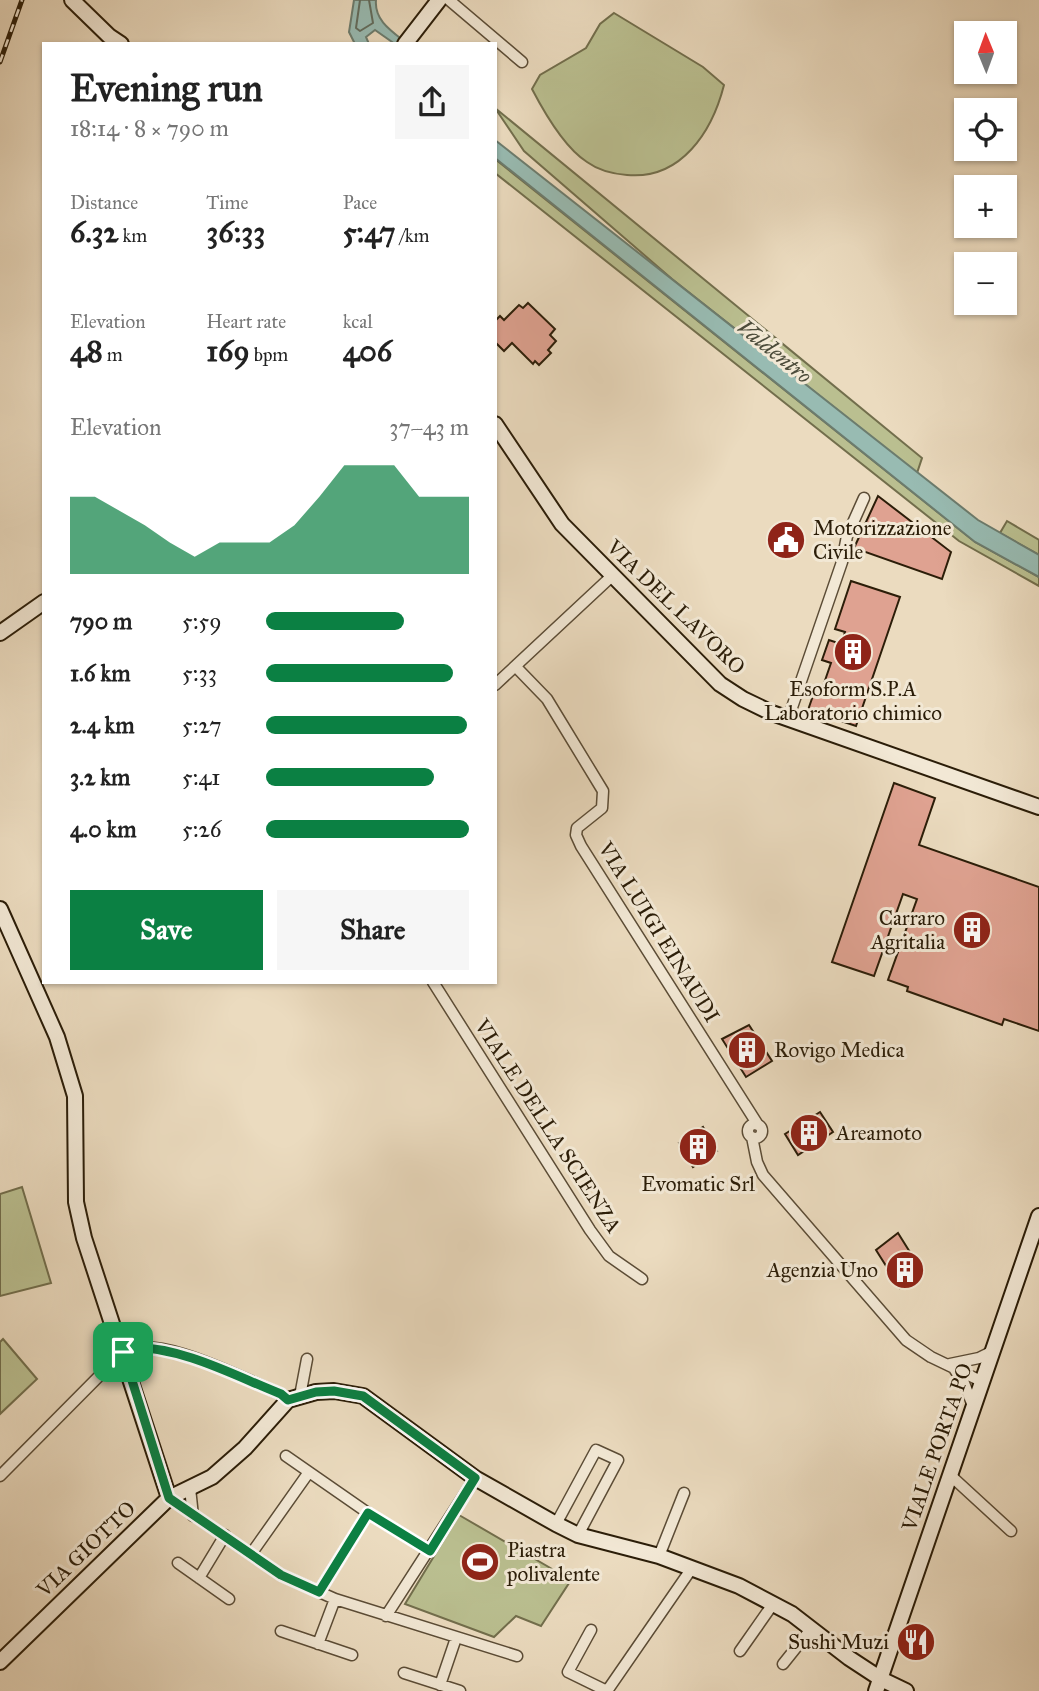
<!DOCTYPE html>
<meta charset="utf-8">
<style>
:root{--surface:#fff;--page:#f6f6f6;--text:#222;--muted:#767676;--accent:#0b8043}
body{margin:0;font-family:"IM FELL Great Primer",serif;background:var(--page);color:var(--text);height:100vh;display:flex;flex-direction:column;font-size:26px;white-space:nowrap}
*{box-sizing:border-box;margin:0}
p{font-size:23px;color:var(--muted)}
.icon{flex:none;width:38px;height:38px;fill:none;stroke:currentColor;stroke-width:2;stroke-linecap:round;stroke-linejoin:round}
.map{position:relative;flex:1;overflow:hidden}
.drawer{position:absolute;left:42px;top:42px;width:455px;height:942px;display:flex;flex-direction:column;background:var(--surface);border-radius:0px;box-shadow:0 2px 5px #0004}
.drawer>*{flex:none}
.needle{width:46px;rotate:359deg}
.buttons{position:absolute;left:954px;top:21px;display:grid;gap:14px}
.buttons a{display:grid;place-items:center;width:63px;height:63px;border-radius:0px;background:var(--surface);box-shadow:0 2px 5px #0004;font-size:35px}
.pin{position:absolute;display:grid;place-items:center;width:60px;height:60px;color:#fff;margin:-30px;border-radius:14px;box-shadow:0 4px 10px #0006}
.round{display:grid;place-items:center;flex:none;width:74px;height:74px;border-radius:0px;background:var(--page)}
.head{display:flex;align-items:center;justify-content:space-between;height:119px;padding:0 28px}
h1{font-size:38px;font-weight:700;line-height:52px}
.stats{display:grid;grid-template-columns:repeat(3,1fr);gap:10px;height:119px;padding:7px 28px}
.stats div{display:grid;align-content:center}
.stats b{font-size:30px;font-weight:700}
.stats small{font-size:19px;font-weight:400}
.stats p{font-size:19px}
.chart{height:196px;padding:14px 28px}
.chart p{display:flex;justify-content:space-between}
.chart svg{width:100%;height:126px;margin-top:7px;fill:var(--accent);opacity:.7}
.primary-button{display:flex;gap:14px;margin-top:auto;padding:14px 28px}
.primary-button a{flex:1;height:80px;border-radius:0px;background:var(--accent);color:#fff;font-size:28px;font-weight:700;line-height:80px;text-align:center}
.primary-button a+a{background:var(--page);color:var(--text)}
ul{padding:0 28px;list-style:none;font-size:23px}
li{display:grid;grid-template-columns:112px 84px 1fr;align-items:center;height:52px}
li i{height:18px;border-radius:9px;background:var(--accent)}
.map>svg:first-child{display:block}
</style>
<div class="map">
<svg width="1039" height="1691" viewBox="0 0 1039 1691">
<rect width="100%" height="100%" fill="#ebdbbf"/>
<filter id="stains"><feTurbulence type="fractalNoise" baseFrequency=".00286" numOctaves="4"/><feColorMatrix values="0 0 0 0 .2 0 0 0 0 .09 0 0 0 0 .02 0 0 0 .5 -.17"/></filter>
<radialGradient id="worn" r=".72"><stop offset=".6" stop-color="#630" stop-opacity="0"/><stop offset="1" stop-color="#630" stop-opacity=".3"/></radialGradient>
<path fill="#babf90" stroke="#726e4c" stroke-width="2" d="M614,13L703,67L724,85C712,132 681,180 627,175C614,174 598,170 587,162C565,148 544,112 532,89L540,75L586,48L600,24Z
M495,108L922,458L917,473L672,279L524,151Z
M495,159L975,542L1039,577V586L959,541L495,173Z
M1007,521L1039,540V555L1000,533Z
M22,1187L51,1283L0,1296V1194Z
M3,1339L37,1379L0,1414V1342Z
M459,1515L571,1580L541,1626L516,1616L494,1637L405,1604Z"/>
<path fill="#98bbb2" stroke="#6c7c6e" stroke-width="2" d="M354,0H376C374,21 393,32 408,44H395L375,30L366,37L369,44H355L349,32Z
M495,140L978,520L1039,555V577L975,542L495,158Z"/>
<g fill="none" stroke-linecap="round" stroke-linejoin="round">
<path stroke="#626c5d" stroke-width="2" d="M360,0L356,28L360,31L373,23L369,0"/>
</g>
<path fill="#dfa291" stroke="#2b1d08" stroke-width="2" d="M528,303L555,329L550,335L556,341L548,350L551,353L539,365L535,361L533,364L512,343L504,351L495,342V321L500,316L504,320L519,305L523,308Z
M878,496L951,552L942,579L854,548Z
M783,525L801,543L789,555L772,537Z
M851,581L900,597L856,726L808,710L815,690L821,692L831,663L822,660L829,640L841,644L845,632L835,629Z
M894,783L935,798L919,845L1039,887V1031L1004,1019L1002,1025L907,991L908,987L888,980L917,899L903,894L874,976L832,962Z
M749,1025L772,1061L746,1077L722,1039Z
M820,1112L833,1132L798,1155L785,1134Z
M703,1127L717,1151L693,1167L679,1143Z
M898,1233L923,1273L900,1288L876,1250Z"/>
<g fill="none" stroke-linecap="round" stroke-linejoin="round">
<g stroke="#5b4c36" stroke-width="13">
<path id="street" d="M449,0L522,62
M516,667L547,699L603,791L602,808L577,828L576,835L581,846L758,1125
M495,685L613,575
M788,719L842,562L847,536L864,498
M433,982L590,1230L609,1256L642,1279
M748 1131a7 7 0 1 1 14 0a7 7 0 1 1-14 0Z
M752,1137L757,1162L763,1175L906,1340L931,1357L981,1381
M950,1364L979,1358L991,1352
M955,1370L964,1383L973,1406
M300,1396L307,1359
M286,1456L368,1513L430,1551
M950,1475L1011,1531
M0,1476L123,1352C158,1332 245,1380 281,1394L288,1400
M190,1488L193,1516
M169,1498L281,1575L335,1599L517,1656
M556,1524L596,1450L618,1460L578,1535
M251,1554L309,1472
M659,1556L684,1493
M178,1563L229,1599
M199,1578L225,1535
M319,1592L368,1513
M386,1616L475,1478
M591,1630L568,1672L607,1691
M281,1631L352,1655
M318,1644L335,1599
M740,1651L773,1604
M783,1664L811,1629
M404,1673L460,1691
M440,1685L456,1638
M607,1691L692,1568"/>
</g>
<g stroke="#2b1d08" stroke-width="18">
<path id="secondary" d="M72,0L109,36L121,44
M405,44L439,0
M495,424L562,524L720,684L743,699L772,713L1039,807
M0,633L44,602
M0,909L57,1037L75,1096L76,1202L84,1238L169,1498
M0,1662L169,1498L212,1477L245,1448L288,1400L316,1392L334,1391L363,1396L475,1478L556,1524L578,1535L659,1556L739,1586L792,1614L849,1658L881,1679L906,1691
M876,1691L1039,1216"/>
</g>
<use href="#street" stroke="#f2e8d5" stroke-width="10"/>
<use href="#secondary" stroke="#f2e8d5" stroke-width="14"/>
<g stroke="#2b1d08" stroke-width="5">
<path id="rail" d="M0,62L22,0"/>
</g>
<use href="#rail" stroke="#f2e8d5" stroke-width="2.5" stroke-dasharray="8" stroke-linecap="butt"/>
</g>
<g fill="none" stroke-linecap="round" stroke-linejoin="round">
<g stroke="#fff" stroke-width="14">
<path id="route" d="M132,1347C185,1348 233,1375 281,1394L288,1400L316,1392L334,1391L363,1396L475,1478L430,1551L368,1513L319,1592L281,1575L169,1498L123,1352Z"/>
</g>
<use href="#route" stroke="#0b8043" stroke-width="9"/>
</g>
<defs>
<g id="civic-disc" transform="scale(2.0125)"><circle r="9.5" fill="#8f2418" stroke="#f2e8d5"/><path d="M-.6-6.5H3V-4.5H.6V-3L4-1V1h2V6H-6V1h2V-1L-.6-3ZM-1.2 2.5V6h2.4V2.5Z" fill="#fff"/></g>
<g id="building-disc" transform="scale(2.0125)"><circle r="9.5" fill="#8f2418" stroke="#f2e8d5"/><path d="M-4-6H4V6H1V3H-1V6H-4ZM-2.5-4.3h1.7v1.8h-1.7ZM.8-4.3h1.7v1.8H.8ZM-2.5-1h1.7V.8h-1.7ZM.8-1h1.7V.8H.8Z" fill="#fff"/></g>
<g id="stadium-disc" transform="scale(2.0125)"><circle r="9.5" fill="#8f2418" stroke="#f2e8d5"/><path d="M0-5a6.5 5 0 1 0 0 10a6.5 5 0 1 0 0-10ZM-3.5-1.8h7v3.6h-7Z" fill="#fff"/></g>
<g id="restaurant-disc" transform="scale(2.0125)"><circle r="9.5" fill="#8f2418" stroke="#f2e8d5"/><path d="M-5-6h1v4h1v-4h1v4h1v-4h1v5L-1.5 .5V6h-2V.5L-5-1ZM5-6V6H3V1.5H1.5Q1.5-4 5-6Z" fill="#fff"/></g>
</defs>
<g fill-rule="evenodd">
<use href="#civic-disc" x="786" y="540"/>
<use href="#building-disc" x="853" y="652"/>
<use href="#building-disc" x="972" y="930"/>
<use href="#building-disc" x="747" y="1050"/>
<use href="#building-disc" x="809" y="1133"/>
<use href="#building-disc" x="698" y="1147"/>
<use href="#building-disc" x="905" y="1270"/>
<use href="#stadium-disc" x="480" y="1562"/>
<use href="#restaurant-disc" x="916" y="1642"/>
</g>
<g text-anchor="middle" stroke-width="6" stroke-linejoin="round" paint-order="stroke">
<g font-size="21" fill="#2b1d08" stroke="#f2e8d5" text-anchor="start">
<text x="813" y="535">Motorizzazione<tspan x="813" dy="24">Civile</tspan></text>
<text x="853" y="696" text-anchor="middle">Esoform S.P.A<tspan x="853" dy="24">Laboratorio chimico</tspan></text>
<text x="945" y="925" text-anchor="end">Carraro<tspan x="945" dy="24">Agritalia</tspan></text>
<text x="774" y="1057">Rovigo Medica</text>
<text x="836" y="1140">Areamoto</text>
<text x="698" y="1191" text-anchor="middle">Evomatic Srl</text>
<text x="878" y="1277" text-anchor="end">Agenzia Uno</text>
<text x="507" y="1557">Piastra<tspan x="507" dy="24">polivalente</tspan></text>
<text x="889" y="1649" text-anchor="end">Sushi Muzi</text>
</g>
<g font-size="21" fill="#2b1d08" stroke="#f2e8d5">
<text transform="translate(676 607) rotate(44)" y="7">VIA DEL LAVORO</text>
<text transform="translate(659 932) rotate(58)" y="7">VIA LUIGI EINAUDI</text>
<text transform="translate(548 1126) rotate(57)" y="7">VIALE DELLA SCIENZA</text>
<text transform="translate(937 1447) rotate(-71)" y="7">VIALE PORTA PO</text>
<text transform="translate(86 1549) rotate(-44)" y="7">VIA GIOTTO</text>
</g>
<g font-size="23" font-style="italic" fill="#4c4c3b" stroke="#f2e8d5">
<text transform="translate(775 351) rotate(39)" y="8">Valdentro</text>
</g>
</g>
<rect width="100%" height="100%" filter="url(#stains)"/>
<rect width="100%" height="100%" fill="url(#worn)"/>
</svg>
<div class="buttons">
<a><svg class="needle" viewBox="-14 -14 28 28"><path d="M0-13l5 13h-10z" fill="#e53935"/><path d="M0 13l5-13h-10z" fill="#767676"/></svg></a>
<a><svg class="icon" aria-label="locate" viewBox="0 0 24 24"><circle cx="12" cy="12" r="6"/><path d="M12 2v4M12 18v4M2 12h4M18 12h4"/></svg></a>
<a>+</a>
<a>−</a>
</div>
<div class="pin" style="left:123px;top:1352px;background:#1e9e55"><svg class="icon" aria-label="arrive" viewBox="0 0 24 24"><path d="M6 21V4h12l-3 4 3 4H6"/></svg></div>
<section class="drawer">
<div class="head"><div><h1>Evening run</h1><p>18:14 · 8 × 790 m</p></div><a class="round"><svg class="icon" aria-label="share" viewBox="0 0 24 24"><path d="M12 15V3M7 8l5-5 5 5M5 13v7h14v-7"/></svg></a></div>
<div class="stats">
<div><p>Distance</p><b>6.32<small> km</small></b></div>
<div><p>Time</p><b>36:33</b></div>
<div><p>Pace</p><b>5:47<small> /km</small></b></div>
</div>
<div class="stats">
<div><p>Elevation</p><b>48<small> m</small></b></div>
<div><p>Heart rate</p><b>169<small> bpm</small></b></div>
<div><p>kcal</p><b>406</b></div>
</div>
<div class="chart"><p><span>Elevation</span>37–43 m</p>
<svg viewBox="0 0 160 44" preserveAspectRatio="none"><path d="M0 44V17L10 17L20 22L30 27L40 33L50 38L60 33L70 33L80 33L90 27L100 17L110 6L120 6L130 6L140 17L150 17L160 17V44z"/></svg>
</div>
<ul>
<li><b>790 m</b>5:59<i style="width:68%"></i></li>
<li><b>1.6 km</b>5:33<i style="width:92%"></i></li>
<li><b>2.4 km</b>5:27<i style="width:99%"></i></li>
<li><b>3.2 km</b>5:41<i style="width:83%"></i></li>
<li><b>4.0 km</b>5:26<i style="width:100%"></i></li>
</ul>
<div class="primary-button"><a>Save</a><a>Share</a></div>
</section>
</div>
